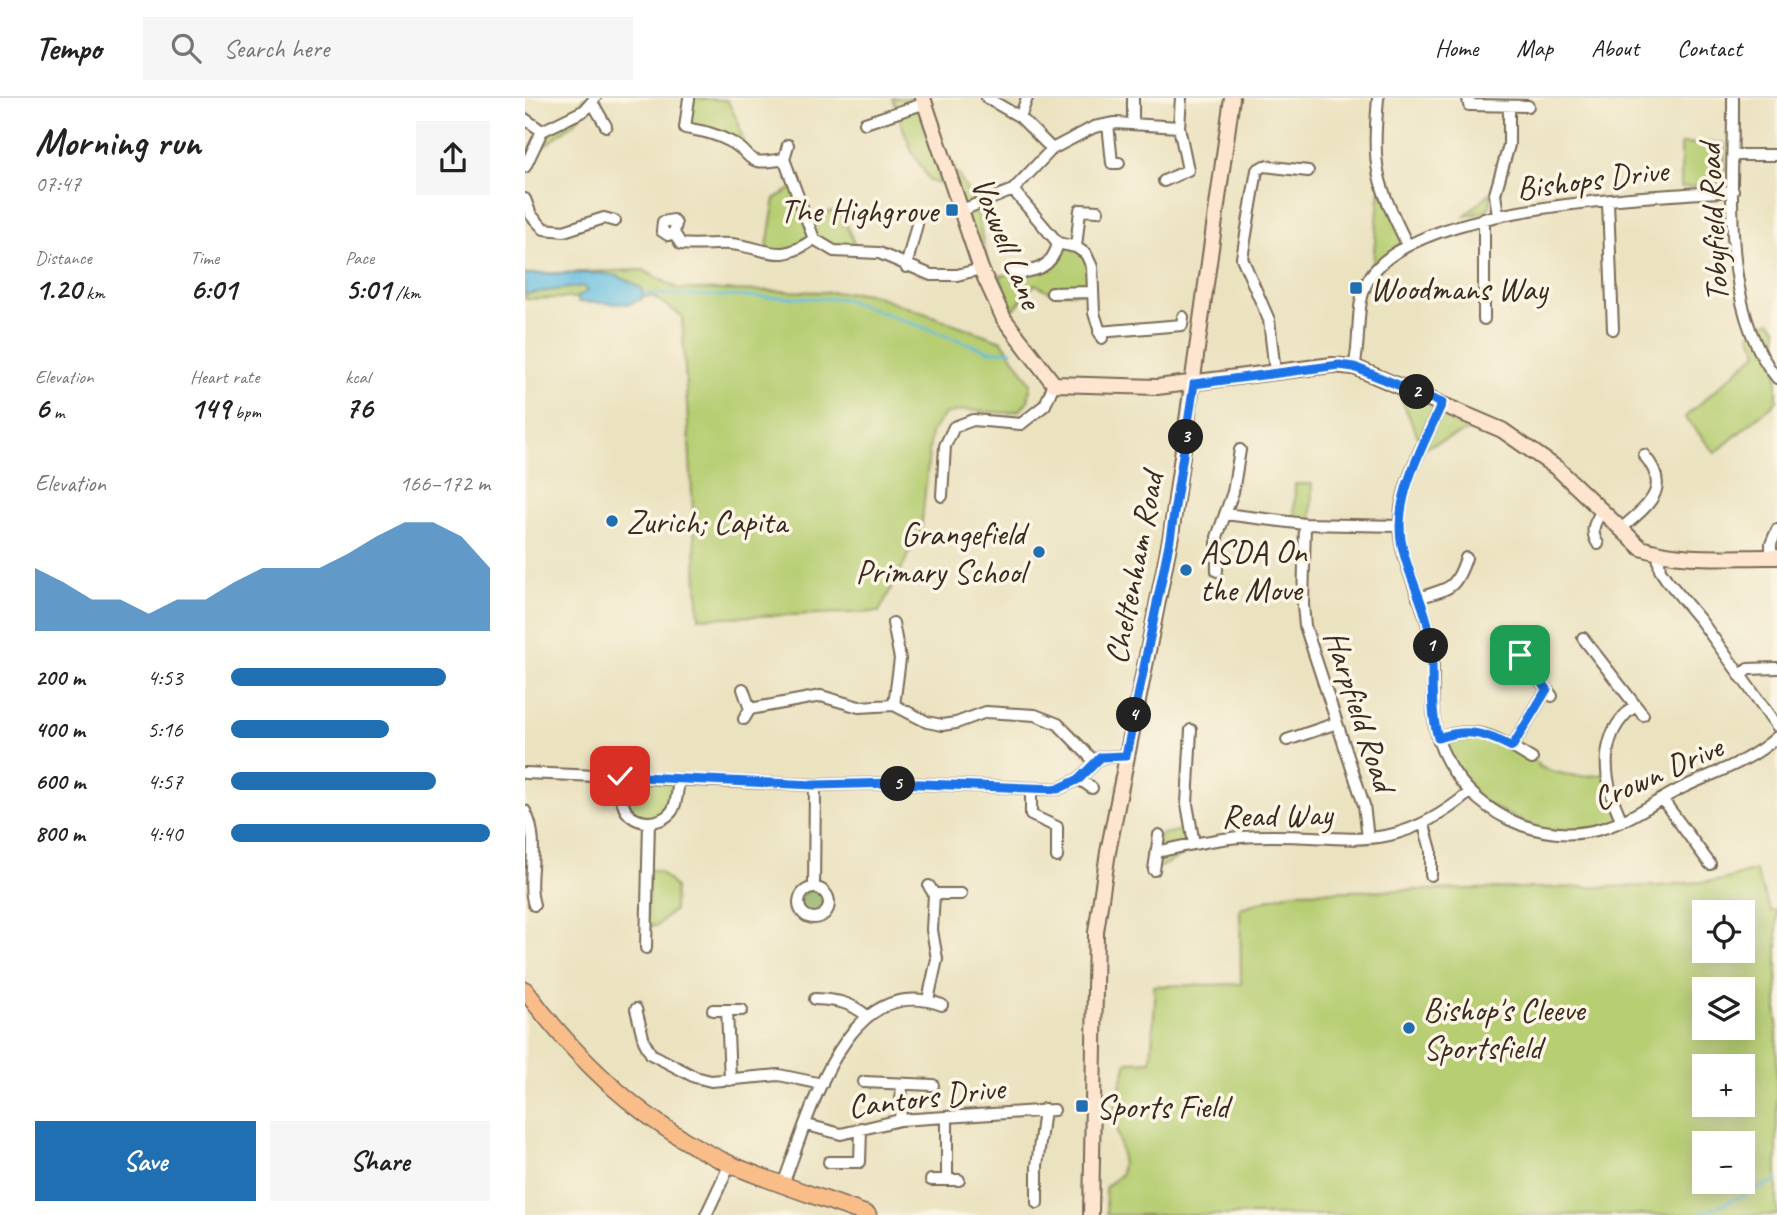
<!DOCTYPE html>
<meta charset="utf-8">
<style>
:root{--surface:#fff;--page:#f6f6f6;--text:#222;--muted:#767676;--line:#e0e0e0;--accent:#1f6fb2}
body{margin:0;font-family:Caveat,sans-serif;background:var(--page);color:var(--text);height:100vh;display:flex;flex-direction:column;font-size:26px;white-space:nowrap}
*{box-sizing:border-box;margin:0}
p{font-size:23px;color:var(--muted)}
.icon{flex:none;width:38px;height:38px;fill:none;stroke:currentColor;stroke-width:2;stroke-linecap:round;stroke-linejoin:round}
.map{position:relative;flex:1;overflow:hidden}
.sheet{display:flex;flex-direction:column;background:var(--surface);width:525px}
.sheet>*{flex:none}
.fabs{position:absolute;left:1167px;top:802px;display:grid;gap:14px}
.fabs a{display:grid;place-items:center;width:63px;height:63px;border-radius:0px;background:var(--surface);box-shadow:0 4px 18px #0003;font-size:35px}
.pin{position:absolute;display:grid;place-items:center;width:60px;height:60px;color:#fff;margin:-30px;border-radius:14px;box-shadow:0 4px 10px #0006}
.km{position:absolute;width:35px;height:35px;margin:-18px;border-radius:50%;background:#222;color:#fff;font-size:19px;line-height:35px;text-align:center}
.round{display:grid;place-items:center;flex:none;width:74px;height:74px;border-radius:0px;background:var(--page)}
.head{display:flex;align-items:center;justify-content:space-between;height:119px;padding:0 35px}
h1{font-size:38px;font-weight:700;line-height:52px}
.metrics{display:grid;grid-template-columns:repeat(3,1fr);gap:10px;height:119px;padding:7px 35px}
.metrics div{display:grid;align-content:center}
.metrics b{font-size:30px;font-weight:700}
.metrics small{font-size:19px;font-weight:400}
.metrics p{font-size:19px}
.chart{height:196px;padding:14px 35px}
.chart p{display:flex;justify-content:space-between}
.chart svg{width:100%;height:126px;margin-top:7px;fill:var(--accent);opacity:.7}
.button{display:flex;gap:14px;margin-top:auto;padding:14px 35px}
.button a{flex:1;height:80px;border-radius:0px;background:var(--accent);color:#fff;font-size:28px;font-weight:700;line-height:80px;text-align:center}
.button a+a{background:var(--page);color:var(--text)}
ul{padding:0 35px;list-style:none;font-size:23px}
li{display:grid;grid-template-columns:112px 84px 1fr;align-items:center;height:52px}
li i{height:18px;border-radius:9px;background:var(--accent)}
header{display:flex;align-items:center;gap:42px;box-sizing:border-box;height:98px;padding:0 35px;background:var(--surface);border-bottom:2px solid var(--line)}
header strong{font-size:33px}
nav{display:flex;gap:38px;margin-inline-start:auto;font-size:24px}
.search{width:490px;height:63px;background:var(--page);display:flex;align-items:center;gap:18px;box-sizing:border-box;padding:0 24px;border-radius:0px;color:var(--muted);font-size:26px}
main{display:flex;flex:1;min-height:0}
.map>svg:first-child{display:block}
</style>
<header>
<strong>Tempo</strong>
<div class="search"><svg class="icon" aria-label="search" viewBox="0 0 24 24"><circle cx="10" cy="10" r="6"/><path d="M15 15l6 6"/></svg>Search here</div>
<nav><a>Home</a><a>Map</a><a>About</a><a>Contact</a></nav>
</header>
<main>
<section class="sheet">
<div class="head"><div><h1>Morning run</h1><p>07:47</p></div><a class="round"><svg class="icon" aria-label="share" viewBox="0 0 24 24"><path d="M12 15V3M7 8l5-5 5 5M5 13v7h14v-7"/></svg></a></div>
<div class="metrics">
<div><p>Distance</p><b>1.20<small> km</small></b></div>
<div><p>Time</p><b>6:01</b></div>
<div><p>Pace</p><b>5:01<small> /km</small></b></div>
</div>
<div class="metrics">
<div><p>Elevation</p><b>6<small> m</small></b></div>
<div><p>Heart rate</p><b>149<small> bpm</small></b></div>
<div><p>kcal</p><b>76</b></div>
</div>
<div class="chart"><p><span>Elevation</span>166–172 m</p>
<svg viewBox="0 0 160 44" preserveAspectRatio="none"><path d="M0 44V22L10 27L20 33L30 33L40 38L50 33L60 33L70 27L80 22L90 22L100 22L110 17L120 11L130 6L140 6L150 11L160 22V44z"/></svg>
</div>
<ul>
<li><b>200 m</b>4:53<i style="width:83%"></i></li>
<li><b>400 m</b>5:16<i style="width:61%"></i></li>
<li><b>600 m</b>4:57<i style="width:79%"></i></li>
<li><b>800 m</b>4:40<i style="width:100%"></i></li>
</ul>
<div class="button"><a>Save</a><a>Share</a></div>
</section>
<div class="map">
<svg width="1252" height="1117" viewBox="0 0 1252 1117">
<rect width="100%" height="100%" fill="#fcf5e5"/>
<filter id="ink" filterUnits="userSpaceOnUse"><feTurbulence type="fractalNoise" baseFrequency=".0143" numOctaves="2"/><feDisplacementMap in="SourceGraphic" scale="14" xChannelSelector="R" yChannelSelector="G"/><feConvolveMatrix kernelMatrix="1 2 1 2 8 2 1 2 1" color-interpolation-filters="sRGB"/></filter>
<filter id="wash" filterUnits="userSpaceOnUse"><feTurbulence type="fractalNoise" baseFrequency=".00686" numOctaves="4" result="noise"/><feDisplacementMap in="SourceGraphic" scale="28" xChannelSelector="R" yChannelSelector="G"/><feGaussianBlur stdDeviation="1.57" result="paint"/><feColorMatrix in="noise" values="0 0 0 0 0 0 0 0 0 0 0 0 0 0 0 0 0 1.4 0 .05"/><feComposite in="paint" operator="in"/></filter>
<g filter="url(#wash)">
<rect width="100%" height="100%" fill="#ebe2c0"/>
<path fill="#b7ce73" stroke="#797c48" stroke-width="2" fill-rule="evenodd" d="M58,0H70L49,25L3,61L17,33L56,13Z
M164,0L202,2L213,23L222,61L208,45L160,30Z
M367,0H398L416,48L451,107L468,195L430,90L405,83L387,54Z
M1199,45C1201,89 1200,88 1156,89V46Z
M270,89L281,120L315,111L332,152L309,153L289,141L270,154H241L250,100Z
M855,90L882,146L847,176Z
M966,94V105L961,114L940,118Z
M533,145L561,156L566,194L527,195L510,186L488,212L474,178L516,170Z
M118,172L153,191L343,195L477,243L506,285L503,303L495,312L484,315L439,312L420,316L406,335L396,433L354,514L174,520L157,218L127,198L0,201V176Z
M1245,223L1252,230V303L1190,355L1160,319L1233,254L1225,236Z
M869,285L963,325L898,350Z
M770,386H787L786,426L769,424Z
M930,634L987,649L1014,665L1013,668C1037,678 1056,680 1081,676L1097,723L1079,730L1017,733L954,702L913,640Z
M95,678L154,681L150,707L136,721L105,717Z
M664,730L669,745L686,743L629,772L634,737Z
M123,771L135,774L150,789L149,812L133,827L122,829Z
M1230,772L1246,814L1252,812V1117H582L580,1090L596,1076L597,1057L588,1014L602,964L626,963L630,902L628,888L716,886L715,810L768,794L1133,788L1198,782ZM1180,814H1218V852H1180ZM1180,891H1218V929H1180ZM1180,968H1218V1006H1180ZM1180,1045H1218V1083H1180Z"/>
<path fill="#91b165" stroke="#666e42" stroke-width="2" d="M275 805a14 14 0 1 1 28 0a14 14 0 1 1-28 0Z"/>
<path fill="#64bde1" stroke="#507480" stroke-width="2" d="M74,175L93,178L117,190V201L104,206L53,204V199L62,193L58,188L0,196V176Z"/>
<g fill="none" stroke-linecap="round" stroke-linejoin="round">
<path stroke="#64bde1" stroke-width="2.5" d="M119,196L319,201L464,253H487
M1174,1117L1252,1082"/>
</g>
</g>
<g filter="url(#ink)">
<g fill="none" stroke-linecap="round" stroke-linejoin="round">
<g stroke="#796a57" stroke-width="14">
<path id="street" d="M164,0L160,30C175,33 190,35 204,43C232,57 216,69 259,61L263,47
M462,0L495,19L527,51
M608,0V25
M853,0C847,71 851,83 882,146
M943,0L944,7L1003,8
M1208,0C1209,87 1194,210 1252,280
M67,4L81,28
M495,19L502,0
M0,21L17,33
M340,25L401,5
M583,26L587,65H594
M1209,57H1252
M259,61L289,141L309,153L354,155L406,177H432L456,171
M0,69L17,33L60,12L70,0
M639,83L663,72L654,29L656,0
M488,92L533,145L551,149L561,156L567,169L569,215L577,240
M0,101L6,117L19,131L39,133L79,120L90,123
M1083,104L1088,231
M437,112L488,92L527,51L569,29L590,25L654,29
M973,118L970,96L984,47V8
M959,120V221
M149,135L143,137L137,133L138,124L148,122L151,126L149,135L156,146C173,148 190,145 206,146C244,150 253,167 289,141
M551,149L555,112L573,113
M381,169L392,126
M486,176C510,173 527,171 533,145
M527,195L566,194
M574,234L657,227L658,219
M829,269C837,239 828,202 847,176C899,106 1123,99 1208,93
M750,274L744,222L717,160L732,72L739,68L783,73
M917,305C899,346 867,399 876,445C882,478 901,509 906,542C912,580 901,615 917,652C943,713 1015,750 1079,730C1108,721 1132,702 1159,689C1193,673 1224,664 1252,639
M417,398L420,348L429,329L448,322L496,326L520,307L529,286
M700,416L780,426
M1096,431C1123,407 1148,391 1119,357
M1073,446C1064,432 1070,424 1078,411
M1133,456L1135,472L1141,481L1176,523L1252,628
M1246,459V446L1252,432
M692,473V439L708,394L715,352
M893,500C924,490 930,493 941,460
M368,525L375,561L369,607
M1058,540L1118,617
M995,557L1027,598
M1215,578L1223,571L1252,570
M218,591L225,611L219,621
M225,611L296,598L334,609L369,607L402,624L417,627L431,625L461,614L510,617L533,626L569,663
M666,632L662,706L669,746
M913,640C954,626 972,640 1007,661
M762,642L812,625
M987,649L1022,591
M0,675L290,687L370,685L533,691L554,681L576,659L601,658
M95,678C96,687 95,697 98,706C104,727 134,730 147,713C153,704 152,691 154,681
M554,681L567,690
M506,691V717L532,729V759
M1137,701L1185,766
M0,713C17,747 0,779 9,807
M1097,723C1078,684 1071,637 1110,608
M899,727L906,752V777
M843,740L839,707L780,528L778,507L780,426L874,428
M631,754C659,748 687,741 716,739C813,731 859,766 945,694
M629,772L634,737
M289,790L290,687
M274 805a15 15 0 1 1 30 0a15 15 0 1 1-30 0Z
M409,796H436
M121,850L124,724
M290,901C312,902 325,904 342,918
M403,902L412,861L407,832L409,796L404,788
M111,911L119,943L126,956L170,979L186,983L254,977L297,986
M188,912H217
M202,912L205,982
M339,984L408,987
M375,1022L377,986
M282,1027L316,1036L375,1022L529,1012
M304,1064H335L336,1030
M406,1082H434
M422,1082V1019
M258,1086C284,1021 319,871 417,907
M512,1105V1068L519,1011
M181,1117L205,1066"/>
</g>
<g stroke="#796a57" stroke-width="18">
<path id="secondary" d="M398,0L456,171L479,221L529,286L632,289L807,267L829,269L977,332L1033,371L1116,450C1158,464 1208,458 1252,459
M566,1117L571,834L583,754L646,437L707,0"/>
</g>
<g stroke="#796a57" stroke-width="19">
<path id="primary" d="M0,892C55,966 122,1029 207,1067C251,1086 298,1100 343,1117"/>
</g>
<use href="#street" stroke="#fff" stroke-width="10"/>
<use href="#secondary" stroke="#fde5d0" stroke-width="14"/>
<use href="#primary" stroke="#f9bd89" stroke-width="16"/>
</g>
</g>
<g fill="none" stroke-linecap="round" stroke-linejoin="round" filter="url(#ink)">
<g stroke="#fff" stroke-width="14">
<path id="route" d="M95,678L290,687L370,685L533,691L554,681L576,659L601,658L645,441L669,286L814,267L829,269L917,305C898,349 865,403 878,452C885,482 903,513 906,544C909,577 904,608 913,640C943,630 960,635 987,649L1022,591L995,557"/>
</g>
<use href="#route" stroke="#1a73e8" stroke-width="9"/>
</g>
<g fill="#1f6fb2" stroke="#fcf5e5" stroke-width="2.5">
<rect x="420" y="105" width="14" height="14" rx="3.5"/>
<rect x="824" y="183" width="14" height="14" rx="3.5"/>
<circle cx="87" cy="423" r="7"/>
<circle cx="514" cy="454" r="7"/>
<circle cx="661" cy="472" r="7"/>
<circle cx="884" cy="930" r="7"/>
<rect x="550" y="1001" width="14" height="14" rx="3.5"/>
</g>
<g text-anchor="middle" stroke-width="7" stroke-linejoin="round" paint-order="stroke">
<g font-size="33" fill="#3b2a1e" stroke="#fcf5e5">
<text transform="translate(1067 80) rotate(-7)" y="12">Bishops Drive</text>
<text transform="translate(1187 125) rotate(-93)" y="12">Tobyfield Road</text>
<text transform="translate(483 144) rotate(68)" y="12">Voxwell Lane</text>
<text transform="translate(608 470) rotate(-79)" y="12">Cheltenham Road</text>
<text transform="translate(836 612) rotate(72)" y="12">Harpfield Road</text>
<text transform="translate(1132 674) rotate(-24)" y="12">Crown Drive</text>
<text transform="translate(752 716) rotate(-1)" y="12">Read Way</text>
<text transform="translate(401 998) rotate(-7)" y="12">Cantors Drive</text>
</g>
<g font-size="33" fill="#3b2a1e" stroke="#fcf5e5" text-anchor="start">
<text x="413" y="124" text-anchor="end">The Highgrove</text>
<text x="845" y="202">Woodmans Way</text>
<text x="101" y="435">Zurich; Capita</text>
<text x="500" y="447" text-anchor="end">Grangefield<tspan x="500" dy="38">Primary School</tspan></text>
<text x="675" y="465">ASDA On<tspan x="675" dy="38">the Move</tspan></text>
<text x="898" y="923">Bishop's Cleeve<tspan x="898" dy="38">Sportsfield</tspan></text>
<text x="571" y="1020">Sports Field</text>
</g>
</g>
</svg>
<div class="fabs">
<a><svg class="icon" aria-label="locate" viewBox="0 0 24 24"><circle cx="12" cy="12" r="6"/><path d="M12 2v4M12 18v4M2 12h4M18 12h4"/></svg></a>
<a><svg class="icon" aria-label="layers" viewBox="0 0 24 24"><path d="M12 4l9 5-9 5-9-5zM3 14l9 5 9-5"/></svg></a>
<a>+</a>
<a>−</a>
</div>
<div class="pin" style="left:995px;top:557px;background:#1e9e55"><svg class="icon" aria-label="arrive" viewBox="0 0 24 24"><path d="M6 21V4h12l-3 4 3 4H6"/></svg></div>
<div class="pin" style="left:95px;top:678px;background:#d93025"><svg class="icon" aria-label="check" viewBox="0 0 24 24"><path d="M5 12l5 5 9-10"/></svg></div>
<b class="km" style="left:906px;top:548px">1</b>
<b class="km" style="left:892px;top:294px">2</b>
<b class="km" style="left:661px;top:339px">3</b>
<b class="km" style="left:609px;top:617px">4</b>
<b class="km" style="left:373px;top:686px">5</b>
</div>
</main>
